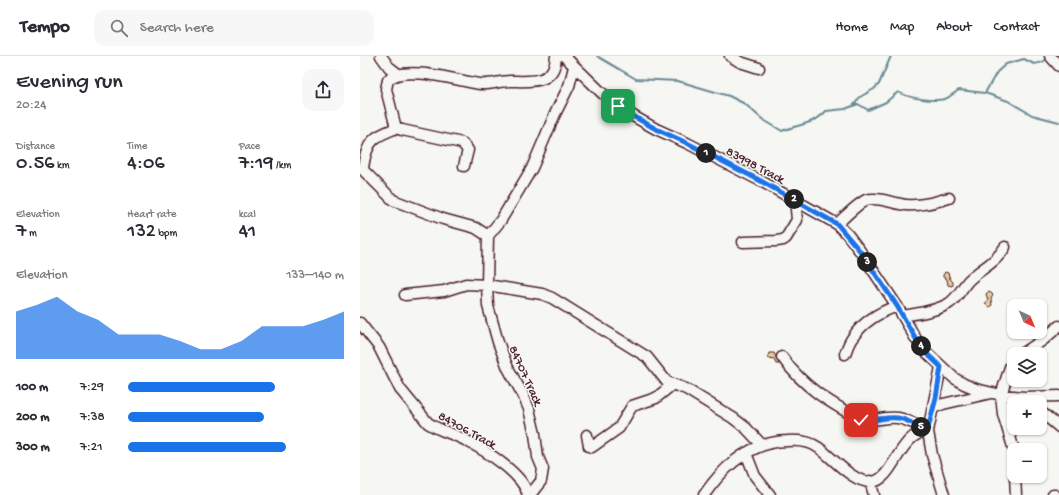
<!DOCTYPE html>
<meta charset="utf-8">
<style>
:root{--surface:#fff;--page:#f7f7f7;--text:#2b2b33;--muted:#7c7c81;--line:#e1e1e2;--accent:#1a73e8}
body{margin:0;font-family:"Gochi Hand",sans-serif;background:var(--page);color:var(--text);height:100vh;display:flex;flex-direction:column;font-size:15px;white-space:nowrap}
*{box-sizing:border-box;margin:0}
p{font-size:13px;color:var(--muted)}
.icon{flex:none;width:22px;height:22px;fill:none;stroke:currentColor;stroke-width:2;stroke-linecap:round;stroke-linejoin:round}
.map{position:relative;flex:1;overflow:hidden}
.drawer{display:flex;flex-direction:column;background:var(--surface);width:360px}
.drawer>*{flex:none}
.needle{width:26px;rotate:136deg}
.controls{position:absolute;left:647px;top:243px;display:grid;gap:8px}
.controls a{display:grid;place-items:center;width:40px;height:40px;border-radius:8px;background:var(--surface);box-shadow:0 1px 3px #0004;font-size:20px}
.pin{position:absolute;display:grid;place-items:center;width:34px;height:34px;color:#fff;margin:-17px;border-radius:8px;box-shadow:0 2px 6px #0006}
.km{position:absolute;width:20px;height:20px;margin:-10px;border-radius:50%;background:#222;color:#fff;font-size:11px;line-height:20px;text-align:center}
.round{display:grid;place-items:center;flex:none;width:42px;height:42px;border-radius:12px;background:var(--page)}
.headline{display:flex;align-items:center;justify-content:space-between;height:68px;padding:0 16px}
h1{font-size:22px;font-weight:600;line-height:30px}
.figures{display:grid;grid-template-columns:repeat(3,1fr);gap:6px;height:68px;padding:4px 16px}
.figures div{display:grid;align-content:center}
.figures b{font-size:20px;font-weight:600}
.figures small{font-size:11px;font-weight:400}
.figures p{font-size:11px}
.chart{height:112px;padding:8px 16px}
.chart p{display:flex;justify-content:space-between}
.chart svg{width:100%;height:72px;margin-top:4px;fill:var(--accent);opacity:.7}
ul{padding:0 16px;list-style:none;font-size:13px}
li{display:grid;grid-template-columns:64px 48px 1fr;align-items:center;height:30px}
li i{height:10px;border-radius:5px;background:var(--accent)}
header{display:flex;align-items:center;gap:24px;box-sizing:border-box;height:56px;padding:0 20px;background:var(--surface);border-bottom:1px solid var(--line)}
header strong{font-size:19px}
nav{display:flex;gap:22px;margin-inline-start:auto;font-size:14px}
.search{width:280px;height:36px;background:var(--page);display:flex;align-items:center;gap:10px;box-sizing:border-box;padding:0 14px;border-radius:12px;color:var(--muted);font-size:15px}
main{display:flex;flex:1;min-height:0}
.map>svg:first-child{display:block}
</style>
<header>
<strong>Tempo</strong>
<div class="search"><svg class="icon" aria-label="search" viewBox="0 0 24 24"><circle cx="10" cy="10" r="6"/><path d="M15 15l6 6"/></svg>Search here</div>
<nav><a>Home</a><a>Map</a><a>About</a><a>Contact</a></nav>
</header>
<main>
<section class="drawer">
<div class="headline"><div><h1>Evening run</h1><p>20:24</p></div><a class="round"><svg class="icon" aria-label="share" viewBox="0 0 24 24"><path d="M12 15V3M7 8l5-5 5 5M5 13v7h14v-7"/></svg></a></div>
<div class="figures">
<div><p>Distance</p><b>0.56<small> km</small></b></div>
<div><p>Time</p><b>4:06</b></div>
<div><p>Pace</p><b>7:19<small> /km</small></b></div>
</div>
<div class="figures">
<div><p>Elevation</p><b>7<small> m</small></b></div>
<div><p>Heart rate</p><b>132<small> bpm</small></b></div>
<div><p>kcal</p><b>41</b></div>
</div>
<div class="chart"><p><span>Elevation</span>133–140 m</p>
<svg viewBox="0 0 160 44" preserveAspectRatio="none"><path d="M0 44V15L10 11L20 6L30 15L40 20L50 29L60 29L70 29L80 33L90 38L100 38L110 33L120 24L130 24L140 24L150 20L160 15V44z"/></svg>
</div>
<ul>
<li><b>100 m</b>7:29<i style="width:68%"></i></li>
<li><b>200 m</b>7:38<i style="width:63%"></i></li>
<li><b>300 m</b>7:21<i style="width:73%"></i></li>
</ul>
</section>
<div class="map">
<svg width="699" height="439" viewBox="0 0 699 439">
<rect width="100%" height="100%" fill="#f6f6f2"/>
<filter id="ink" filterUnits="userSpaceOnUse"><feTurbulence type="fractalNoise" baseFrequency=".025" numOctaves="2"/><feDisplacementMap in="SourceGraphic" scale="8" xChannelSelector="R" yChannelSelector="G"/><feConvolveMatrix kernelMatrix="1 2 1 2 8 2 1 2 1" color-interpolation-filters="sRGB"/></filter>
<g filter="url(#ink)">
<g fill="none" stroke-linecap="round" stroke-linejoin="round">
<path stroke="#6a8994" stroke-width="2" d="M237,0L276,23L318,25L369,40L385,48L402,63L422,75C437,69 455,68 466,55L485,53L498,48L508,54L526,46L538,36C548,42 573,46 585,43C590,41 594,37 599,34L625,37L637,16L646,8L664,3L674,8L683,6L687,1
M625,37L648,45L672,59L699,66
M493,50L500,41L514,33L519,28L531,0"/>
</g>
<path fill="#e8cc9c" stroke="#4a1f2b" d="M585,216L588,217L590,223L593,226V229L592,230L588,229L587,223L583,221V219Z
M628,236L631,237L633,239L631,243L632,249L629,251L625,248L628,244L626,238Z
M409,297H414L419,308H416L414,303L409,302L408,300Z"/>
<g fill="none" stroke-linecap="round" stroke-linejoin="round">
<g stroke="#4a1f2b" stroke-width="13">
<path id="minor" d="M21,0L29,11L38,18
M204,0L242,37L273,60L296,73L327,87L399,124L477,168L488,179L500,195L537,250L556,283L565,295L594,322L604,328L616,333L641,339L665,341L699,340
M370,0L380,6L399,12
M690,0L699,10
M214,11L209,30L195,58L172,112L141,164L128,180L127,229L182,238L192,242L287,301L307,326L326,333L373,362L386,372L402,389
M36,72C18,80 10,81 5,101C4,106 3,109 3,114L33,144L83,163L116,172L128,180
M104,110L108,94L102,87L42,74L36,72L26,33L28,24C43,8 99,25 120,28C130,29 140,25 150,25C171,25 195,29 196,0
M477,168C485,161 497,148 506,144C518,140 534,148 546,149C561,150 575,146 589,142
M383,186L417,185L423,184L426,182L437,164L435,143
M45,239L84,235L106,228L127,229L128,250L138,286L148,312L163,339L169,353L175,378L178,401L183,413L181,425L170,439
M543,260C558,257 574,256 588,248C597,243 601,233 608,225C620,213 636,207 645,191
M0,267L19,291L40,333L68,367C80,375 94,378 107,385C126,395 163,418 168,439
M485,298C487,292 489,286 493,281C503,266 520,256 537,250
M662,298L683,284L699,270
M422,301C443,331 469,346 501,364C513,366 526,360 538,362C549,364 557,370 568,372
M654,304L650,311L641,339L643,358L654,394
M581,311L568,375L572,399L584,439
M573,352L583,348L631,337
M680,355L699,371
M227,379L229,390L232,391L259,372L272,350L296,342L313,328
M386,397L395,420L410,439
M655,420L656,439
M510,425L514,439
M344,439C364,410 390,386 427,385C438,384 450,385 459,392C473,402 493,427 512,426C534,424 539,377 568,375
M693,439H695"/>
</g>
<use href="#minor" stroke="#f6f6f2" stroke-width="10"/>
</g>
</g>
<g fill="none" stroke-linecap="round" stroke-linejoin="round" filter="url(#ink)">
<g stroke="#fff" stroke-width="8">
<path id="route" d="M258,50L273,60L296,73L327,87L399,124L477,168L500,195L537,250L556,283L565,296L581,311L576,342L568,372C557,371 549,364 538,362C526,360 513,366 501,364"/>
</g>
<use href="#route" stroke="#1a73e8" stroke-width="5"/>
</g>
<g text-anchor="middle" stroke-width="3" stroke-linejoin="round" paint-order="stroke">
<g font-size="13" fill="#4a1f2b" stroke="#f6f6f2">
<text transform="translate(396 108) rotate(28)" y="5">83998 Track</text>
<text transform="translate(167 319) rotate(66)" y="5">84707 Track</text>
<text transform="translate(108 373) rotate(29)" y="5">84706 Track</text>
</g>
</g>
</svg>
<div class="controls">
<a><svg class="needle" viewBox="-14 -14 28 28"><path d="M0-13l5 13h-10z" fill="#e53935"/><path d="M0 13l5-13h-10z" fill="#7c7c81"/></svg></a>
<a><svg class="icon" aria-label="layers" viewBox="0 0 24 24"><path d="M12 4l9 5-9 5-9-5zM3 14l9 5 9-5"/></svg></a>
<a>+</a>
<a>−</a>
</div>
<div class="pin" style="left:258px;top:50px;background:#1e9e55"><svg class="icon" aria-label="arrive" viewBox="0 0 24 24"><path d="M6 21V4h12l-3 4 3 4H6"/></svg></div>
<div class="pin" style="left:501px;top:364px;background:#d93025"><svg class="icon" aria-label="check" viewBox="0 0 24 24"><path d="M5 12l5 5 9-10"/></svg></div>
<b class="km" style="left:346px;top:97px">1</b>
<b class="km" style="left:434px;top:143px">2</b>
<b class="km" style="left:507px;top:206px">3</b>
<b class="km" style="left:561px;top:290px">4</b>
<b class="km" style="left:561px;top:371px">5</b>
</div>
</main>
